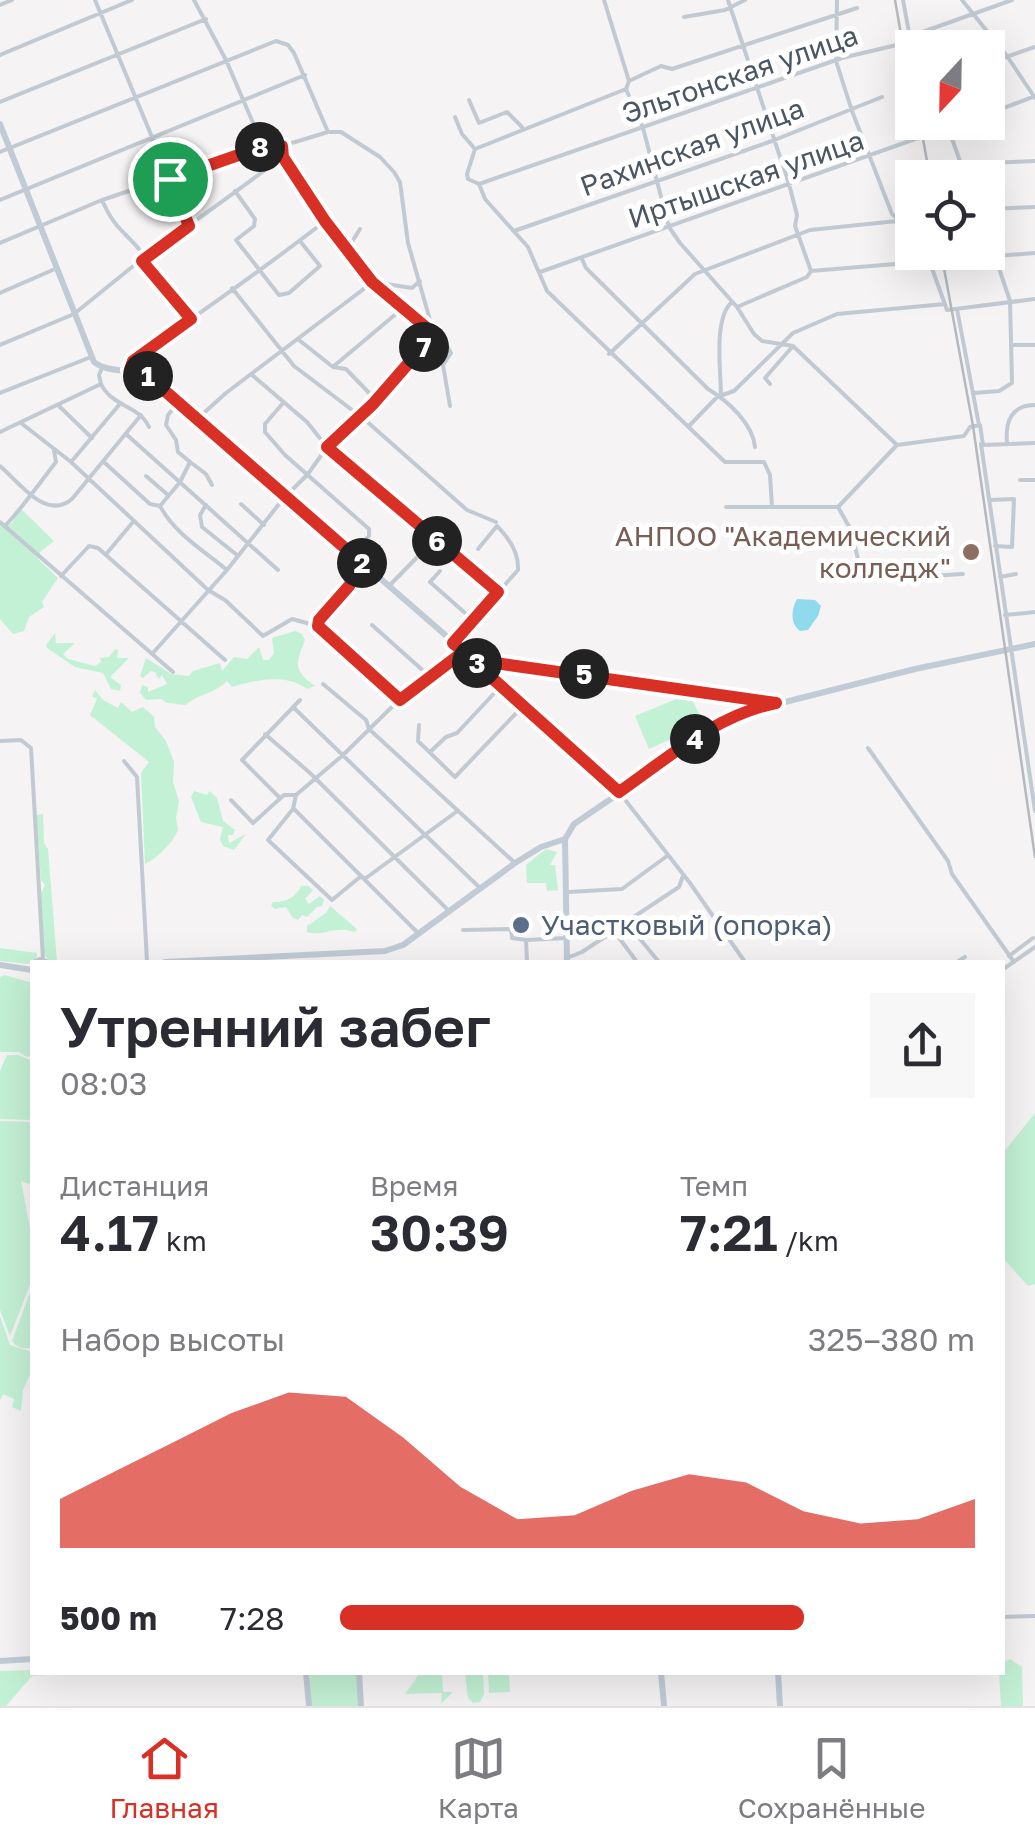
<!DOCTYPE html>
<html lang="ru">
<meta charset="utf-8">
<style>
:root{--surface:#fff;--page:#f7f7f7;--text:#2b2b33;--muted:#7c7c81;--line:#e1e1e2;--accent:#d93025}
body{margin:0;font-family:"Golos Text",sans-serif;background:var(--page);color:var(--text);height:100vh;display:flex;flex-direction:column;font-size:38px;white-space:nowrap}
*{box-sizing:border-box;margin:0}
p{font-size:32px;color:var(--muted)}
.icon{flex:none;width:55px;height:55px;fill:none;stroke:currentColor;stroke-width:2;stroke-linecap:round;stroke-linejoin:round}
.map{position:relative;flex:1;overflow:hidden}
.details{position:absolute;left:30px;top:960px;width:975px;height:715px;display:flex;flex-direction:column;background:var(--surface);border-radius:0px;box-shadow:0 10px 40px #0002}
.details>*{flex:none}
.needle{width:65px;rotate:202deg}
.controls{position:absolute;left:895px;top:30px;display:grid;gap:20px}
.controls a{display:grid;place-items:center;width:110px;height:110px;border-radius:0px;background:var(--surface);box-shadow:0 10px 40px #0002;font-size:50px}
.pin{position:absolute;display:grid;place-items:center;width:85px;height:85px;color:#fff;margin:-42px;border:5px solid #fff;border-radius:50%;box-shadow:0 2px 10px #0007}
.km{position:absolute;width:50px;height:50px;margin:-25px;border-radius:50%;background:#222;color:#fff;font-size:28px;line-height:50px;text-align:center}
.round{display:grid;place-items:center;flex:none;width:105px;height:105px;border-radius:0px;background:var(--page)}
.overview{display:flex;align-items:center;justify-content:space-between;height:170px;padding:0 30px}
h1{font-size:55px;font-weight:600;line-height:75px}
.figures{display:grid;grid-template-columns:repeat(3,1fr);gap:15px;height:170px;padding:10px 30px}
.figures div{display:grid;align-content:center}
.figures b{font-size:50px;font-weight:600}
.figures small{font-size:28px;font-weight:400}
.figures p{font-size:28px}
.chart{height:280px;padding:20px 30px}
.chart p{display:flex;justify-content:space-between}
.chart svg{width:100%;height:180px;margin-top:10px;fill:var(--accent);opacity:.7}
ul{padding:0 30px;list-style:none;font-size:32px}
li{display:grid;grid-template-columns:160px 120px 1fr;align-items:center;height:75px}
li i{height:25px;border-radius:12px;background:var(--accent)}
.tabs{display:flex;justify-content:space-around;align-items:center;height:140px;border-top:2px solid var(--line);background:var(--surface);font-size:28px;color:var(--muted)}
.tabs a{display:grid;justify-items:center;gap:5px}
.tabs .selected{color:var(--accent)}
.map>svg:first-child{display:block}
</style>
<div class="map">
<svg width="1035" height="1706" viewBox="0 0 1035 1706">
<rect width="100%" height="100%" fill="#f5f3f3"/>
<path fill="#c3f1d5" d="M20,508L54,541L40,552L38,559L58,578L42,602L44,607L29,617L24,631L13,634L0,619V523L4,526L12,523Z
M295,631L302,634L305,640C296,665 292,669 315,686L307,689C287,673 255,680 232,687L227,681C215,694 197,694 186,705L167,703L161,699L146,700L140,693L142,685L148,687V692L167,684L162,675L159,679L155,672L151,671L143,678L140,676L146,658L171,674L189,676L193,671L220,663L222,671L234,657L247,659L259,647L263,660H269L274,653L272,638Z
M55,633L56,643H75L63,654L68,659L95,666L101,662L100,658L109,657L115,649L118,650L117,658H129L110,677L121,685L120,691L111,689L103,673L75,667L47,648L46,645Z
M95,690L103,700L118,708L121,702L132,712L143,707L154,717L155,727L166,741L174,762L173,782L179,801L176,818L178,830C172,844 157,858 145,864L141,773L149,762L90,715L97,699L92,696Z
M686,695L691,697L704,724L649,749L635,716Z
M194,791L207,795L210,791L217,798L223,821L235,830L233,835H228L229,843L246,834L234,850L223,846L220,839L223,827L201,822L191,797Z
M43,814L44,843L48,849L57,962L47,960L44,952L41,893L45,885L41,880L36,815Z
M546,849L557,852L550,865H555L558,890L547,891L546,883H527L526,865Z
M301,886H308L313,890L305,899L309,904L320,896L324,900L322,906L317,907L307,917L302,915L298,920L293,918L286,907L275,909L271,906L273,902C284,903 297,897 301,886Z
M330,906L357,929L355,932C334,925 324,937 307,932V926L326,913Z
M0,948L37,953V957L28,964L0,961Z
M5,975L32,983V1055L27,1057L19,1052H0V977Z
M7,1055H18L32,1061L31,1120L0,1119V1071Z
M1035,1113V1284L1028,1286L1003,1258V1153Z
M0,1121L32,1122V1185L21,1181L31,1234L32,1271L31,1282L10,1336L0,1310Z
M32,1287V1348C24,1349 17,1348 12,1341Z
M0,1316L10,1345L32,1352V1370L23,1390L21,1411L12,1407L14,1399L3,1394L0,1400Z
M1010,1659L1022,1667L1023,1706H1001L999,1673L1002,1672L1003,1663Z
M32,1670V1672L62,1674L32,1676L6,1706H0V1671Z
M310,1673H357L359,1706H311Z
M420,1673H442L443,1692H453L441,1704L442,1693L405,1694Z
M465,1673H483L484,1694L480,1702L473,1703L468,1698Z
M488,1673H509L510,1692L489,1693Z"/>
<path fill="#90daee" d="M797,599L815,600L821,606L818,616L808,630L800,631C789,623 792,608 797,599Z"/>
<g fill="none" stroke-linecap="round" stroke-linejoin="round">
<path stroke="#c1cad2" stroke-width="4" d="M95,0L189,226
M194,0L226,60L263,146
M604,0L629,81L626,89L643,128L669,227L680,243L737,307L754,334L762,341L793,346L897,445L964,436L970,427L980,425L983,445L1035,443
M728,0L789,184L797,215L795,226L811,271
M837,0L836,61L852,111L892,214L912,232
M903,0L912,49
M962,0L1007,56L1035,98
M0,5L12,0
M684,17L725,10L745,0
M0,55L132,0
M988,63L1035,47
M629,81L661,66L672,69L857,8
M469,100L479,123L507,112L522,127
M0,102L206,19
M988,114L1035,96
M455,117L462,134L475,149
M946,122L966,178
M282,146L283,157L325,221L373,282L446,344L451,353L443,365L450,406
M475,149L467,174L468,179L479,184L485,199L528,247L547,291L725,462H764L770,475L772,507
M475,149L626,89
M0,152L276,41L288,45L294,53L328,132
M960,164L1035,161
M479,184L842,58L905,43L914,35L1012,0
M235,191L255,219L254,226L236,240L279,295L289,293L320,266L300,241
M0,200L305,75
M102,200C115,230 125,231 143,254L142,261L190,318
M988,209L1035,207
M514,231L772,141L882,97
M0,243L102,200L263,146H282L328,132H341L380,157L394,172L400,182L408,243L434,334
M348,248L360,229
M926,252L947,310L1035,299
M995,256L1035,253
M582,259L586,268L708,389C728,401 753,424 755,447
M540,272L963,122
M232,288L294,366L364,419L467,510L496,522
M0,293L55,269
M737,307L807,277L811,271L931,261
M957,309L979,425
M299,340L333,367L346,369L372,396L373,401
M0,345L74,314L132,267L283,157
M1011,345H1035
M609,354L695,274L810,230L897,221
M334,366L403,308
M130,369L133,361C197,314 263,270 325,221
M252,375L307,422L327,447L497,592
M101,384C112,407 139,405 149,427
M770,384L765,378L793,346
M0,393L91,357
M974,393L999,391L1012,383L1010,301L988,236
M721,397C721,372 713,318 732,302
M283,403L265,424V432L285,455L369,529V536L352,554
M59,406L92,438
M197,419L226,393L373,282L412,288L420,281
M21,423L71,462L208,590L225,600L263,636L292,619L318,626L400,699
M689,426L717,397L734,391L793,333L837,314L945,304
M0,432L101,384L99,375L102,368
M126,434L278,570
M981,444L1035,811
M1007,444C1005,422 1011,405 1035,405
M71,462L119,405
M190,462L206,474L212,485
M105,463L150,504L160,506C175,534 203,550 227,570
M0,466C20,483 46,521 72,499L141,415
M146,476L168,495
M1020,480H1035
M989,500L1014,499L1012,547L995,546
M241,504L264,525
M206,505L200,515L202,527L237,555
M160,506L180,482L190,462L178,452L176,440L166,425L168,415L178,403
M726,507H838L896,446
M838,507L851,530L863,580L963,574
M0,522L173,672
M4,526C12,522 47,473 56,462L54,451
M107,553L133,522
M440,571L430,582L473,620
M61,576L89,546L98,548L225,660
M1000,577L1016,574
M389,586L434,540
M1005,615L1035,612
M372,625L428,675
M318,626L319,620L349,586L362,563
M453,643L518,570C519,553 509,538 497,526L478,549
M152,654L227,570L283,499L308,474L327,447L373,404L434,334
M323,684L366,720L369,729L515,863
M293,707L479,887
M419,725L418,741L455,777L522,707
M265,734L310,773L448,910
M0,741L21,740L31,748L43,959
M868,748L948,861L952,874L1014,962
M430,752L446,737L457,733L501,686
M124,761L137,777L147,962
M619,792L690,883L745,962
M280,798L242,760L300,700
M231,800L253,823L284,795H296
M294,809L418,933
M456,812L366,878L360,877L332,900L268,840L293,809L296,795L343,755L400,699L463,652
M568,892L622,889L667,856
M463,930L511,929L512,938L526,940
M1009,956L1033,938
M567,958L582,952L614,931L637,962
M527,962L526,940L566,938
M659,962L626,922L679,887L683,876
M957,962L965,957
M1002,970L1035,947
M1002,1617L1035,1616"/>
<path stroke="#c1cbd6" stroke-width="6" d="M0,124L94,362C109,374 131,367 149,377L474,660L619,792
M475,660L770,702
M565,839L567,962
M35,962L40,960L46,962
M165,962L385,951L403,945L515,863L541,847L565,839L574,824L734,715L915,669L1035,644
M0,965L32,970
M0,1661L32,1659
M306,1672L309,1706
M359,1672L361,1706
M661,1672L664,1706
M778,1672L780,1706"/>
<path stroke="#b5b8bd" stroke-width="2.5" d="M895,0L912,97
M920,122L930,178
M941,252L973,426L1035,857"/>
</g>
<g fill="none" stroke-linecap="round" stroke-linejoin="round">
<g stroke="#fff" stroke-width="20">
<path id="route" d="M170,179L189,226L142,261L191,319L133,361L130,370L149,377L362,563L349,586L319,620L318,626L400,700L463,652L619,792C668,758 716,715 776,703L474,660L453,643L498,592L327,447L373,404L434,334L372,282L325,221L283,157L282,146H264L170,179"/>
</g>
<use href="#route" stroke="#d93025" stroke-width="12"/>
</g>
<circle fill="#8d6e63" stroke="#fff" stroke-width="4" cx="971" cy="552" r="10"/>
<circle fill="#5c6f8a" stroke="#fff" stroke-width="4" cx="521" cy="925" r="10"/>
<g text-anchor="middle" stroke-width="10" stroke-linejoin="round" paint-order="stroke">
<g font-size="28" fill="#4a5661" stroke="#fff">
<text transform="translate(740 74) rotate(-19)" y="10">Эльтонская улица</text>
<text transform="translate(692 147) rotate(-20)" y="10">Рахинская улица</text>
<text transform="translate(746 179) rotate(-19)" y="10">Иртышская улица</text>
</g>
<g font-size="28" fill="#785e54" stroke="#fff" text-anchor="end">
<text x="951" y="546">АНПОО "Академический<tspan x="951" dy="32">колледж"</tspan></text>
</g>
<g font-size="28" fill="#4e5e75" stroke="#fff" text-anchor="start">
<text x="541" y="935">Участковый (опорка)</text>
</g>
</g>
</svg>
<div class="controls">
<a><svg class="needle" viewBox="-14 -14 28 28"><path d="M0-13l5 13h-10z" fill="#e53935"/><path d="M0 13l5-13h-10z" fill="#7c7c81"/></svg></a>
<a><svg class="icon" aria-label="locate" viewBox="0 0 24 24"><circle cx="12" cy="12" r="6"/><path d="M12 2v4M12 18v4M2 12h4M18 12h4"/></svg></a>
</div>
<div class="pin" style="left:170px;top:179px;background:#1e9e55"><svg class="icon" aria-label="arrive" viewBox="0 0 24 24"><path d="M6 21V4h12l-3 4 3 4H6"/></svg></div>
<b class="km" style="left:148px;top:376px">1</b>
<b class="km" style="left:362px;top:563px">2</b>
<b class="km" style="left:477px;top:663px">3</b>
<b class="km" style="left:695px;top:739px">4</b>
<b class="km" style="left:584px;top:674px">5</b>
<b class="km" style="left:437px;top:541px">6</b>
<b class="km" style="left:424px;top:347px">7</b>
<b class="km" style="left:260px;top:147px">8</b>
<section class="details">
<div class="overview"><div><h1>Утренний забег</h1><p>08:03</p></div><a class="round"><svg class="icon" aria-label="share" viewBox="0 0 24 24"><path d="M12 15V3M7 8l5-5 5 5M5 13v7h14v-7"/></svg></a></div>
<div class="figures">
<div><p>Дистанция</p><b>4.17<small> km</small></b></div>
<div><p>Время</p><b>30:39</b></div>
<div><p>Темп</p><b>7:21<small> /km</small></b></div>
</div>
<div class="chart"><p><span>Набор высоты</span>325–380 m</p>
<svg viewBox="0 0 160 44" preserveAspectRatio="none"><path d="M0 44V32L10 25L20 18L30 11L40 6L50 7L60 17L70 29L80 37L90 36L100 30L110 26L120 28L130 35L140 38L150 37L160 32V44z"/></svg>
</div>
<ul>
<li><b>500 m</b>7:28<i style="width:73%"></i></li>
</ul>
</section>
</div>
<nav class="tabs">
<a class="selected"><svg class="icon" aria-label="home" viewBox="0 0 24 24"><path d="M3 11l9-7 9 7M6 9v11h12V9"/></svg>Главная</a>
<a><svg class="icon" aria-label="map" viewBox="0 0 24 24"><path d="M3 6l6-2 6 2 6-2v14l-6 2-6-2-6 2zM9 4v14M15 6v14"/></svg>Карта</a>
<a><svg class="icon" aria-label="saved" viewBox="0 0 24 24"><path d="M7 4h10v16l-5-4-5 4z"/></svg>Сохранённые</a>
</nav>
